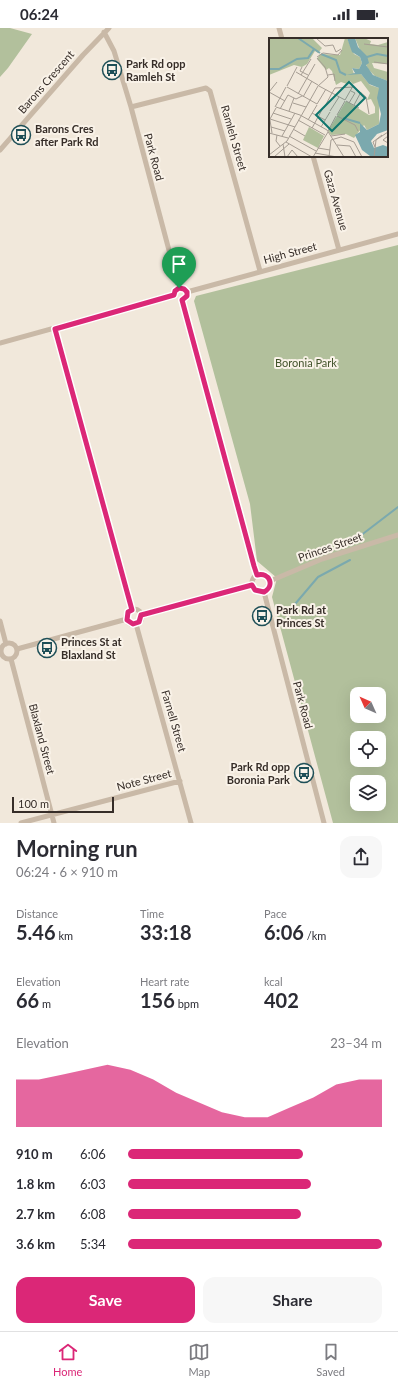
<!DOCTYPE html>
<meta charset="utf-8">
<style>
:root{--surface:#fff;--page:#f7f7f7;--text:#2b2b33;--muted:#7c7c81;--line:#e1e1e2;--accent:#db2777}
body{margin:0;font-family:Lato,sans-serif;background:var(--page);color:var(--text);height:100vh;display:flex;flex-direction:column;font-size:15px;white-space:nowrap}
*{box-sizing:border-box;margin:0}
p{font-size:13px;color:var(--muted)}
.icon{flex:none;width:22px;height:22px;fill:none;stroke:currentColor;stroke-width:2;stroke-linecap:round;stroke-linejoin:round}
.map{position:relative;height:795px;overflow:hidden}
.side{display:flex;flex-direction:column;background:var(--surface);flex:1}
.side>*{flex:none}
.needle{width:26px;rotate:315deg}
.tools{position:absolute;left:350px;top:659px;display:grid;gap:8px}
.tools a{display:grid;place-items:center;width:36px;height:36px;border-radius:8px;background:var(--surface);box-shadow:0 4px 16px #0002;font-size:20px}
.scale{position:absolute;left:12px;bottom:10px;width:102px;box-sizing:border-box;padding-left:4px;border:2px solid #362d28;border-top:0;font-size:11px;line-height:14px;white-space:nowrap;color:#362d28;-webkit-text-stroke:3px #f9f2e8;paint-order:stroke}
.pin{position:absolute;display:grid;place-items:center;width:34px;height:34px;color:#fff;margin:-41px -17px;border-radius:50% 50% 50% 0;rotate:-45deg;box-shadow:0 0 4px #0007}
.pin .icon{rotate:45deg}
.round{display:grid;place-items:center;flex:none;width:42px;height:42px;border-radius:12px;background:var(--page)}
.headline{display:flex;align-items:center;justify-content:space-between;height:68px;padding:0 16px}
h1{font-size:22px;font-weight:700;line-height:30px}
.metrics{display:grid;grid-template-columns:repeat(3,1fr);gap:6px;height:68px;padding:4px 16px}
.metrics div{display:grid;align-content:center}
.metrics b{font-size:20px;font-weight:700}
.metrics small{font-size:11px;font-weight:400}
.metrics p{font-size:11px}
.chart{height:112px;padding:8px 16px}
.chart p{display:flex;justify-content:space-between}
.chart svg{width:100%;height:72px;margin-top:4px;fill:var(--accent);opacity:.7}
.button{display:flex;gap:8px;margin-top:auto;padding:8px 16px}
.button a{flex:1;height:46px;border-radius:12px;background:var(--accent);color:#fff;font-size:16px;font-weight:700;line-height:46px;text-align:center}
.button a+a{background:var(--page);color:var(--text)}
ul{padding:0 16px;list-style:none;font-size:13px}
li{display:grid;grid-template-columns:64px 48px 1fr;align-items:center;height:30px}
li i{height:10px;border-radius:5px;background:var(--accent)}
.status{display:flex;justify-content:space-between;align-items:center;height:28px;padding:0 20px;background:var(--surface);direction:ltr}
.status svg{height:11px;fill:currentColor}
.tab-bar{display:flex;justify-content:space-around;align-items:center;height:56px;border-top:1px solid var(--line);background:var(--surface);font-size:11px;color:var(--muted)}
.tab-bar a{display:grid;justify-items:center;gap:2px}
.tab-bar .active{color:var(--accent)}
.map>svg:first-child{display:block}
</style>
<div class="status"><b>06:24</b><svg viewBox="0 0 49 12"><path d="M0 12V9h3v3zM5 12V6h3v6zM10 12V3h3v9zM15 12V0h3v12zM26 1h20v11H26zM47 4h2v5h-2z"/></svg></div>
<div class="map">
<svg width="398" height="795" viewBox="0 0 398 795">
<rect width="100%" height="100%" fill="#f1e8db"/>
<path fill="#b2c09c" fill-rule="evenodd" d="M0,0H10L32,6L8,40L0,49Z
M398,217V795H333L272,569L277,550L257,533L250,476L194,273L196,268ZM357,666H379V688H357ZM357,710H379V732H357ZM357,754H379V776H357Z"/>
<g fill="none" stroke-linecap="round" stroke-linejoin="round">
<path stroke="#7ba9ae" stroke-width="2" d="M351,515L398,479
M290,582L318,549L350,532"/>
<path stroke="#c9b9a7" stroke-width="5" d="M279,0L282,11
M104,4L114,23L131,79L179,260
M131,79L206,60L210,63L260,243
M0,122L83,27L109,0
M313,128L339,222
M179,260L184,261L187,264V268L182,272
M187,264L398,206
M182,272L247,514L257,547
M55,301L132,582
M0,315L174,267
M252 555a9 9 0 1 1 18 0a9 9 0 1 1-18 0Z
M270,553L322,531L398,507
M264,564L324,795
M126 589a8 8 0 1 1 16 0a8 8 0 1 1-16 0Z
M141,587L252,557
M0,593L6,616
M136,596L191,795
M1 623a8 8 0 1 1 16 0a8 8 0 1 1-16 0Z
M17,621L127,591
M11,631L54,795
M21,795L180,753"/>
</g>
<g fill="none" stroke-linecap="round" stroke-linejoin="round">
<g stroke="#fff" stroke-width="8">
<path id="route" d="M179,260L184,261L187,264V268L182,272L254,538L257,547C270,544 275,558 264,564L255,562L252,557L145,586L141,587L139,594L133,596L127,592L128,584L132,582L55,301L174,267L175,263Z"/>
</g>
<use href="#route" stroke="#db2777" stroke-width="5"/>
</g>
<defs>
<g id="bus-ring" transform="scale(1)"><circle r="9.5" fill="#f9f2e8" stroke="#1e4f57" stroke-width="1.5"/><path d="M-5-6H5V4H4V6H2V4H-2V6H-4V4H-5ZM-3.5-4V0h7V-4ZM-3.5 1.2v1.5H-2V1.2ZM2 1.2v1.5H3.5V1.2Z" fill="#1e4f57"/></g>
</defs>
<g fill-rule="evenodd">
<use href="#bus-ring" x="112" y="42"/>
<use href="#bus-ring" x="21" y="107"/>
<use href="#bus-ring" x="262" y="588"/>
<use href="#bus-ring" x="47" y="620"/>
<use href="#bus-ring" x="304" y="745"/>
</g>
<g text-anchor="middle" stroke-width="4" stroke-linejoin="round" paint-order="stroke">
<g font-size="11" font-weight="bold" fill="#362d28" stroke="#f9f2e8" text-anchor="start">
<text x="126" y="40">Park Rd opp<tspan x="126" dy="13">Ramleh St</tspan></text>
<text x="35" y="105">Barons Cres<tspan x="35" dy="13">after Park Rd</tspan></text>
<text x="276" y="586">Park Rd at<tspan x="276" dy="13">Princes St</tspan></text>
<text x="61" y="618">Princes St at<tspan x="61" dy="13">Blaxland St</tspan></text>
<text x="290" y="743" text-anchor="end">Park Rd opp<tspan x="290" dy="13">Boronia Park</tspan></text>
</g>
<g font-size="11" fill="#362d28" stroke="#f9f2e8">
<text transform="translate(46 54) rotate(-49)" y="4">Barons Crescent</text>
<text transform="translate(234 110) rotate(74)" y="4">Ramleh Street</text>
<text transform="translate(154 129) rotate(75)" y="4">Park Road</text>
<text transform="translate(336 172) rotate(74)" y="4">Gaza Avenue</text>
<text transform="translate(290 225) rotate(-15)" y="4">High Street</text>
<text transform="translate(330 519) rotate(-19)" y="4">Princes Street</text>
<text transform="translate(303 677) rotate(75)" y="4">Park Road</text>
<text transform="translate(174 693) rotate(74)" y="4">Farnell Street</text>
<text transform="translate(42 711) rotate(75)" y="4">Blaxland Street</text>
<text transform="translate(144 752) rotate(-15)" y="4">Note Street</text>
</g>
<g font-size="11" fill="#43542c" stroke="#f9f2e8">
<text x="306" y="339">Boronia Park</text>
</g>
</g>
<g transform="translate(269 10)">
<rect width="119" height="119" fill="#f1e8db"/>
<path d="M0,0H43L53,10L49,15L46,13L38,26L33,29L25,27L0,37ZM76,0H78L85,16L91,19L93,25L90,31L83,30L85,36H92L101,47L110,50V86L98,92L95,87L85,100L77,96L62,97L59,93L77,63L100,77L106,75V69L102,61L98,62L101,55L92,43L84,46L81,43L78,46L72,44L67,47L63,33L60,30L57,32L48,21L51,16L71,17ZM86,0H95L102,3L101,6L109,7L119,4V26L103,25L105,30L119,34V43L106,38L99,31ZM40,89L55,98L49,110L34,102Z" fill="#b2c09c"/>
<path d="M78,0H86L89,9L98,18L100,25L97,27L104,37L119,43V92L108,96L102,103L105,110L114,107L119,109V119L101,118L93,112L86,97L91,94V85L98,92L110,86L112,76L108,60L110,50L100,46L92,36L77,37L86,35L83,30L90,31L93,25L91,19L83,14Z" fill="#7ba9ae"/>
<path fill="none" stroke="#7ba9ae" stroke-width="2" d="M29,0L51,15M52,16L67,22L71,34L77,37M98,19L108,16L119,18M0,31H10L28,21L39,20L45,11M74,80L91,85"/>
<path fill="none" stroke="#a69d93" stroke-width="1" d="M47,0L56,8L64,7M95,6L119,9M64,7L67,14L72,11M48,19L54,15L69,17L73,12M48,20L56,29L59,39L49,48M105,24L119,26M33,29L31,33L39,37M27,34L49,47M32,37L42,21M59,37L65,36L66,43M8,44L0,54L16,63M18,48L28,29M50,48L63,55M18,49L48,66M63,55L66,50L85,49L97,59L100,76M63,55L76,62M29,56L46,26M34,59L43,43M76,62L84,48M77,63L90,70M24,65L37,69M80,65L86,55L82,53M48,66L57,51M85,67L92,54M6,69L17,49M7,69L31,77L58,92L75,119M55,70L63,55M11,71L19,57L27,61L33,58M20,73L25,60M61,73L70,59M4,75L22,81M43,75L56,82M68,77L76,63M68,78L86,87L89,93M1,81L26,89M1,81L7,70M1,82L3,95M29,82L56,97M39,82L48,67M2,89L16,93M52,89L61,74M43,90L54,70M24,91L36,98M59,93L67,78M0,95L19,100M8,97L7,103L11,108M13,98L26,75M20,98L47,113M62,98L76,96M17,104L43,119M119,105L114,102L119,98M14,106L16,119M68,107L81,108L87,119M106,109L104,104L113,97M49,110L61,112M46,115L68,119M0,117L18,103L49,48M5,119L20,106M18,119L23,112L29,119M44,119L59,94M60,119L62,102L72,99L85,104L93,119M105,119L107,102L119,94"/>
<path fill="#0f766e" fill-opacity="0.15" stroke="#0f766e" stroke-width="2" d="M80,44L96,60L63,93L47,77Z"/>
<rect width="119" height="119" fill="none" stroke="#362d28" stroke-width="2"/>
</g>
</svg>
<div class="tools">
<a><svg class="needle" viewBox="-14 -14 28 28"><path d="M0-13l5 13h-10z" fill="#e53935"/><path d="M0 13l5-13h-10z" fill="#7c7c81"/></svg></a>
<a><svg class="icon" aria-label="locate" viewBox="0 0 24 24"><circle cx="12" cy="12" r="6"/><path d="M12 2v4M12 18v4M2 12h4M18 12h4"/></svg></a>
<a><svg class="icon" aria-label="layers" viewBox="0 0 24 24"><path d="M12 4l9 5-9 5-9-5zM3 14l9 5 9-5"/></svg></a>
</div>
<div class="scale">100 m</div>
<div class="pin" style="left:179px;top:260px;background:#1e9e55"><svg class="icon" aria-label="arrive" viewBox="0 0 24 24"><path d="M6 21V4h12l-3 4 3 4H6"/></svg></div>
</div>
<section class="side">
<div class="headline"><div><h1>Morning run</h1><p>06:24 · 6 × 910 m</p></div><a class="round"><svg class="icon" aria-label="share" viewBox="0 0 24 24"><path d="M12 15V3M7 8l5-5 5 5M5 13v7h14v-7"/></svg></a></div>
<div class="metrics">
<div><p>Distance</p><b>5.46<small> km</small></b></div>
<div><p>Time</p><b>33:18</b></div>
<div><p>Pace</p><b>6:06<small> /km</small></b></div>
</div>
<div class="metrics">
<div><p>Elevation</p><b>66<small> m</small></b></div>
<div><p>Heart rate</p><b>156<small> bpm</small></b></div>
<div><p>kcal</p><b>402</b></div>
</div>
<div class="chart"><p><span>Elevation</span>23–34 m</p>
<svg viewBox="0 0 160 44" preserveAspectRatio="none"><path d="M0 44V15L10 15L20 12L30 9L40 6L50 9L60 15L70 23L80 29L90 35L100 38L110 38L120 32L130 26L140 18L150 15L160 15V44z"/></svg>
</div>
<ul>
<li><b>910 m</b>6:06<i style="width:69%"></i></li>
<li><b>1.8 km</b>6:03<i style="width:72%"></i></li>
<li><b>2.7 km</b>6:08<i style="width:68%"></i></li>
<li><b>3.6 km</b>5:34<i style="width:100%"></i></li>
</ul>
<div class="button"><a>Save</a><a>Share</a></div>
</section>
<nav class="tab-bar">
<a class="active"><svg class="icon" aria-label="home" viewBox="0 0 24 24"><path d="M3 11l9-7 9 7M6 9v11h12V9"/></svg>Home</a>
<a><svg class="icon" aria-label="map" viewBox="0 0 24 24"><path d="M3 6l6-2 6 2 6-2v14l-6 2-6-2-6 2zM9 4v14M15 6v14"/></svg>Map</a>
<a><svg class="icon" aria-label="saved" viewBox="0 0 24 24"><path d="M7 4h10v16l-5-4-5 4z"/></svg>Saved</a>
</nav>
